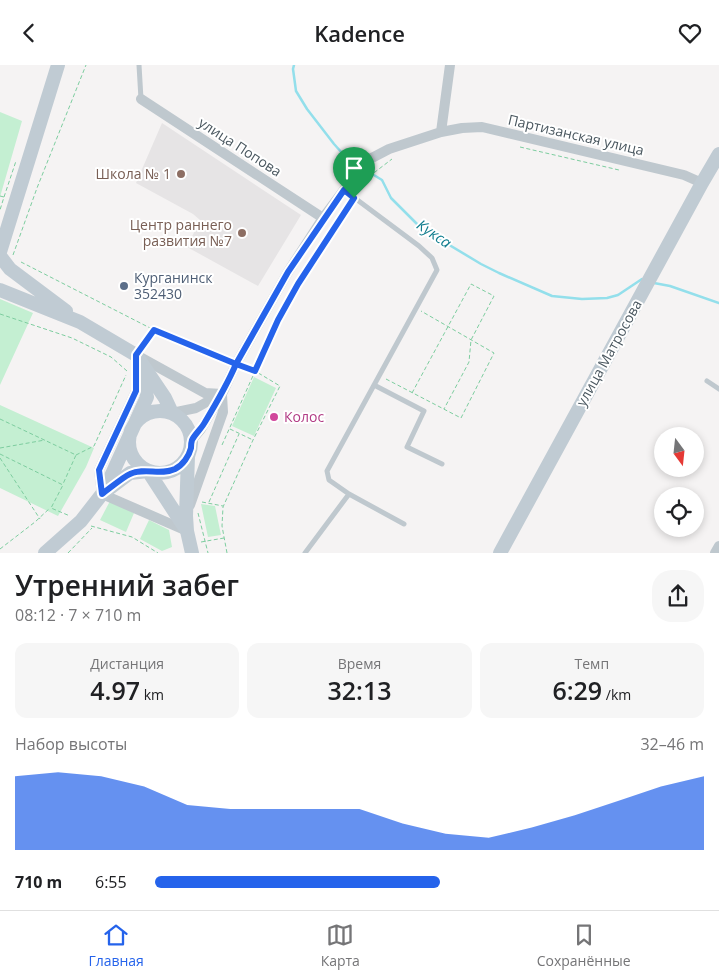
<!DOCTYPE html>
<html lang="ru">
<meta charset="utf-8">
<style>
:root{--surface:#fff;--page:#f6f6f6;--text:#202124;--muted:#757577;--line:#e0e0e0;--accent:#2563eb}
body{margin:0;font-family:"Open Sans",sans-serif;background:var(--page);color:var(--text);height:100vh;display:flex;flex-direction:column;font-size:19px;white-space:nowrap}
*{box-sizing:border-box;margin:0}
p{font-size:16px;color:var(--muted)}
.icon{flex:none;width:28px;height:28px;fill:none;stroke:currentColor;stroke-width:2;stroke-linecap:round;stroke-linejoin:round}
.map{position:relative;height:488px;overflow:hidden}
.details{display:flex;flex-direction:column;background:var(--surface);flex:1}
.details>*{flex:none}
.needle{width:32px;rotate:165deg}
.fabs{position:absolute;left:654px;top:362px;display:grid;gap:10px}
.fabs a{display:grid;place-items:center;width:50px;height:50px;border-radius:50%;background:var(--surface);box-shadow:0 2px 8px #0003;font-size:25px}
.pin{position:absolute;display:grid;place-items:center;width:42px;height:42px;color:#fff;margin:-51px -21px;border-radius:50% 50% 50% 0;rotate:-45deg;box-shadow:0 0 5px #0007}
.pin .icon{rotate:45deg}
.round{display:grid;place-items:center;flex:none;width:52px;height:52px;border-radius:20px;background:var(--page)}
.head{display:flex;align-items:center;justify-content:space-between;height:85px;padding:0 15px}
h1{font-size:28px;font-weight:600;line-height:38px}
.metrics{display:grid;grid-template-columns:repeat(3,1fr);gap:8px;height:85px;padding:5px 15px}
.metrics div{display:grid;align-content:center;border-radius:12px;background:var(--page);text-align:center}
.metrics b{font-size:25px;font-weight:600}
.metrics small{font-size:14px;font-weight:400}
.metrics p{font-size:14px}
.chart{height:140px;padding:10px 15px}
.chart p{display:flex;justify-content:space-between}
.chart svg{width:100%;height:90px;margin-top:5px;fill:var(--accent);opacity:.7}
ul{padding:0 15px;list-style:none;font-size:16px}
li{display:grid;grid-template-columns:80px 60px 1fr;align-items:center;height:38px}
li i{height:12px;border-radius:6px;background:var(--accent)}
header{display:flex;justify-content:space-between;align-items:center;height:65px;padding:0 15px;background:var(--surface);font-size:22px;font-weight:600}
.menu{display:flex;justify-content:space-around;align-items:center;height:70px;border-top:1px solid var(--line);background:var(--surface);font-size:14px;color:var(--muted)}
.menu a{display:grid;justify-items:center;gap:2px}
.menu .selected{color:var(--accent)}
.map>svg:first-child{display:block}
</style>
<header><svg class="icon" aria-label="back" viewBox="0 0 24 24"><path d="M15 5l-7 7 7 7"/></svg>Kadence<svg class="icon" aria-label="heart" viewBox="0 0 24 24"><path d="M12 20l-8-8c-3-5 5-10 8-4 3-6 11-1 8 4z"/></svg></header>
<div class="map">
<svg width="719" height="488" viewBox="0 0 719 488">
<rect width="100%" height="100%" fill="#f5f3f3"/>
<path fill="#e6e4e5" d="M162,58L301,150L258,221L187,182L200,155L193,149L136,118Z"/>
<path fill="#c4efd2" d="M0,47L22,56L0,132Z
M0,234L33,248L0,320Z
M254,312L276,323L254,371L232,361Z
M0,340L94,383L86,402L58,451L0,423Z
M110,436L134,448L126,467L100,455Z
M201,439L215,441L221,470L208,472Z
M149,455L169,465L172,482L162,486L140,474Z"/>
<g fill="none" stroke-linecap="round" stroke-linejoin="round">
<path stroke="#93dfeb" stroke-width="2.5" d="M294,0L293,4L296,26L307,44L334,79L352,99L359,102
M364,104L382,115L391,133L421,163L481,199L499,208L552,231L582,234L607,233L618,230L642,214
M654,218L670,221L719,238"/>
<path stroke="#7dcd9f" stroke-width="1" stroke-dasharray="4 2.5" stroke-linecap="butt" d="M520,82L619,105
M358,128L375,107L392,94
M0,131L4,132L0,145
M4,132L16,96
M13,190L37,123L86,0
M21,197L154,265L227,295
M0,249L72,273L111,292L127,306
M142,281L153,266
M386,314L461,353L494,288L421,246
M412,328L471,219L494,231L471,275L469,297L444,344
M0,354L76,390L63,419
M230,364L253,375
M222,380L278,255L298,219L350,139
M0,383L45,375
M0,389L63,420L51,443L70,451
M76,390L94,381L126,310
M0,393L40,454
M202,437L223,441
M209,437L239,369
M198,448L208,488
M91,461L132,472L158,488
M201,477L224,473
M0,484L35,457L50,443
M68,488L92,463
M227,488L222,461L223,442L253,375L280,321L255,306L245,302"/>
<path stroke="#bfc8ce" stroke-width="5" d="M139,0L141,34
M707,316L719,324
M374,320L424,346L407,382L442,399
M349,429L404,459
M305,488L349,429L329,415L327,406L437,205L432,193L419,181L344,125"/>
<path stroke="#bfc8ce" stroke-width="10" d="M141,34L323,153
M441,67L450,0
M138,291L205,328L222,329
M136,305V326L99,405L102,429L187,466
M172,348L196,343L221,329
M191,376L201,364L222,329L236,299L288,207L323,153L355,110L368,95L389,84L441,67L462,63L482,62L684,110L702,118
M190,440L223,347L222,330
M715,488L719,481"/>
<path stroke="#c0cbd3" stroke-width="14" d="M0,187L58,0
M0,191L10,204L66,246
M0,225L80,257L136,290L165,333L172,348
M129 377a31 31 0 1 1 62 0a31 31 0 1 1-62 0Z
M188,391L186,451L187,466L192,488
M103,429L147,332L139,303
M45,488L81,456L102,429L130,408L148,406L187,466
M500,488L702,118L719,89"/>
</g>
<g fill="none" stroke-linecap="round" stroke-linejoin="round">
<g stroke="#fff" stroke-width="10">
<path id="route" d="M354,133L344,125L288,207L236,299L154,265L136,290V326L99,405L102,429C109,424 123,412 130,409C145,402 160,411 175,404C183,400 189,391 191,383C191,381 191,378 192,375C195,369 202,363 205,357C217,337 227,320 236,299L255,306L278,255L298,219L354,133"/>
</g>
<use href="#route" stroke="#2563eb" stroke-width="6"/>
</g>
<g fill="#8d6e63" stroke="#fff" stroke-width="2">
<circle cx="181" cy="109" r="5"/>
<circle cx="242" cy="168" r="5"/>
</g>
<circle fill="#5c6f8a" stroke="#fff" stroke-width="2" cx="124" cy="221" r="5"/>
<circle fill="#d1479c" stroke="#fff" stroke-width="2" cx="274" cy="352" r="5"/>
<g text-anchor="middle" stroke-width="4" stroke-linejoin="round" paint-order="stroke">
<g font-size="14" fill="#4b5860" stroke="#fff">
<text transform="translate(576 70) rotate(13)" y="5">Партизанская улица</text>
<text transform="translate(240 82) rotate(33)" y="5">улица Попова</text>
<text transform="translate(609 288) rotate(-61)" y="5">улица Матросова</text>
</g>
<g font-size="14" fill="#785e54" stroke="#fff" text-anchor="end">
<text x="171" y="114">Школа № 1</text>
<text x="232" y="165">Центр раннего<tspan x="232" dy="16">развития №7</tspan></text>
</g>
<g font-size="14" fill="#4e5e75" stroke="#fff" text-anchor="start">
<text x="134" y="218">Курганинск<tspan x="134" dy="16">352430</tspan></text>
</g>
<g font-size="14" fill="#b23c85" stroke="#fff" text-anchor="start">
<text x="284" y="357">Колос</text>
</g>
<g font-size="15" font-style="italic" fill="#117d8e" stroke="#fff">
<text transform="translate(434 169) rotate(34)" y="5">Кукса</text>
</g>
</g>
</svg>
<div class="fabs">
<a><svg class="needle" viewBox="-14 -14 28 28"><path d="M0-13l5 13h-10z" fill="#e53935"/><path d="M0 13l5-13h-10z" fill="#757577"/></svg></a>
<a><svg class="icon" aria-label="locate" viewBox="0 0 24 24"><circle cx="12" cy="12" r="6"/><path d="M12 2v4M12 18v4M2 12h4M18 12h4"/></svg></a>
</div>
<div class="pin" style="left:354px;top:133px;background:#1e9e55"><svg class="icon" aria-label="arrive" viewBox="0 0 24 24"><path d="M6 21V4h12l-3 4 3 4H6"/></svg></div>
</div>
<section class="details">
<div class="head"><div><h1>Утренний забег</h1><p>08:12 · 7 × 710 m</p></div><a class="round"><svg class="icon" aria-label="share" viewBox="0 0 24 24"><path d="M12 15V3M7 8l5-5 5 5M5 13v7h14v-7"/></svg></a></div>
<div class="metrics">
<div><p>Дистанция</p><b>4.97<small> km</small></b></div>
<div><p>Время</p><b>32:13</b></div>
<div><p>Темп</p><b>6:29<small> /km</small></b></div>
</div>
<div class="chart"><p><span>Набор высоты</span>32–46 m</p>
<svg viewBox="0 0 160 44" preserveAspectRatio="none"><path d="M0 44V8L10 6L20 8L30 13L40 22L50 24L60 24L70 24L80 24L90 31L100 36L110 38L120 33L130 27L140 20L150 13L160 8V44z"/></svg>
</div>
<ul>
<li><b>710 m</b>6:55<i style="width:52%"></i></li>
</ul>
</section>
<nav class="menu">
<a class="selected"><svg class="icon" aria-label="home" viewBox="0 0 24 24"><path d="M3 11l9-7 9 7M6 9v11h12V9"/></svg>Главная</a>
<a><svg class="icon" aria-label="map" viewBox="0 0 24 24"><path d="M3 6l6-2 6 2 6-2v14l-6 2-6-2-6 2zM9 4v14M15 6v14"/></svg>Карта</a>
<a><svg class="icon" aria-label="saved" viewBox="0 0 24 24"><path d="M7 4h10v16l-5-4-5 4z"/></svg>Сохранённые</a>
</nav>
